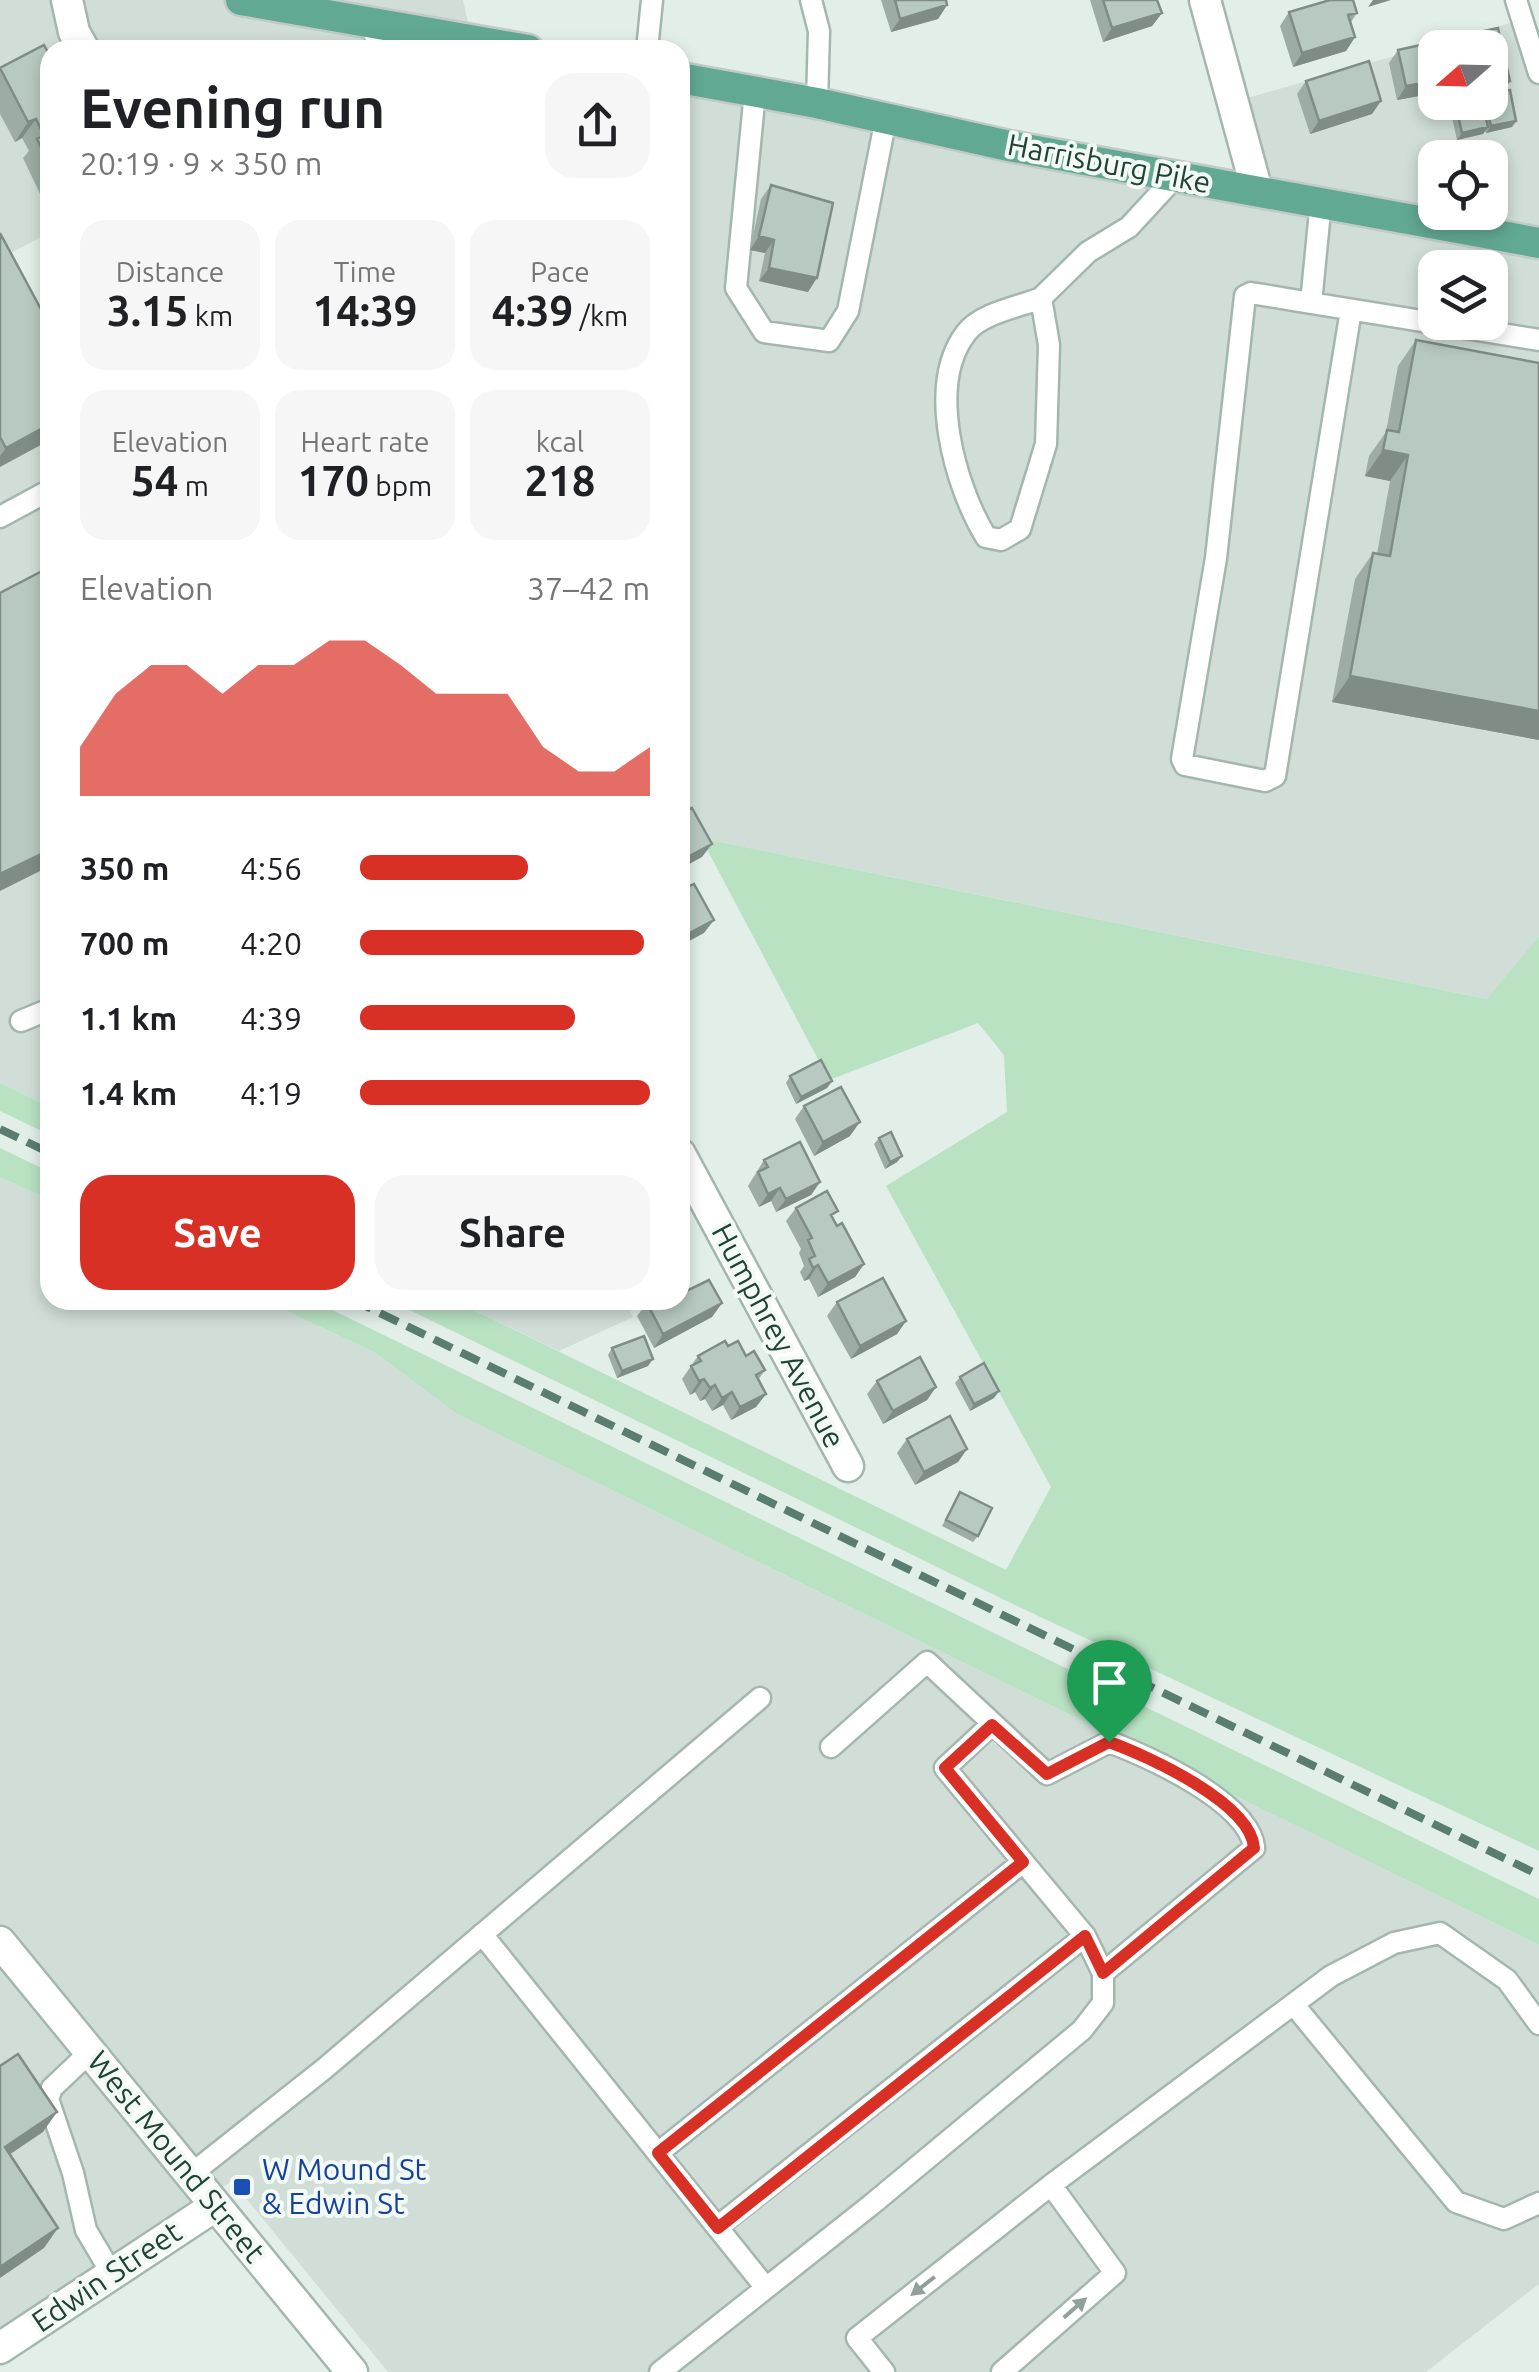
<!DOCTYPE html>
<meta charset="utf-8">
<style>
:root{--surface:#fff;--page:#f6f6f6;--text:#202124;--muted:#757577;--accent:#d93025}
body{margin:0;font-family:Ubuntu,sans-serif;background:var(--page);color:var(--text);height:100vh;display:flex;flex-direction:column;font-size:38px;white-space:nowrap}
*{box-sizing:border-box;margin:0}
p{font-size:32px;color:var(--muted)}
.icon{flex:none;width:55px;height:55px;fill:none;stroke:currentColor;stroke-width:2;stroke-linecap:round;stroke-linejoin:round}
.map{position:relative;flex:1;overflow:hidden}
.side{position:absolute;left:40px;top:40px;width:650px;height:1270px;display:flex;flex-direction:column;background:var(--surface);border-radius:30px;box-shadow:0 5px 15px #0003}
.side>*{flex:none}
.needle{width:65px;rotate:250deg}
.buttons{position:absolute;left:1418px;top:30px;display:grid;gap:20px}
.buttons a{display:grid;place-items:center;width:90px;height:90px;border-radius:20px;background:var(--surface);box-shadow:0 5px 15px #0003;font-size:50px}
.pin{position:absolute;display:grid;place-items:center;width:85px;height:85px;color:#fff;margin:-102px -42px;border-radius:50% 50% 50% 0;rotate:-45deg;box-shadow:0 0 10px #0007}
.pin .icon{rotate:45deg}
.round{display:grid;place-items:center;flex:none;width:105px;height:105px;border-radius:30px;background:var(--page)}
.head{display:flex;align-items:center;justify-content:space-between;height:170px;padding:0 40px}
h1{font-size:55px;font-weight:600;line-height:75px}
.figures{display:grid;grid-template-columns:repeat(3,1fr);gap:15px;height:170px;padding:10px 40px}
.figures div{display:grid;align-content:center;border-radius:25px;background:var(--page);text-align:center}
.figures b{font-size:42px;font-weight:600}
.figures small{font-size:28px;font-weight:400}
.figures p{font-size:28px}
.chart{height:280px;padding:20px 40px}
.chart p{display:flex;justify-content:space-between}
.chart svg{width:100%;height:180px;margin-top:10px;fill:var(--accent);opacity:.7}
.button{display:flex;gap:20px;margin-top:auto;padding:20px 40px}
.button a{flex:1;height:115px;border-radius:30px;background:var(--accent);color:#fff;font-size:40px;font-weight:600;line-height:115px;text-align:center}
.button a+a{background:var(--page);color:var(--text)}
ul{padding:0 40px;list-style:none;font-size:32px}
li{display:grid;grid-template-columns:160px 120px 1fr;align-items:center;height:75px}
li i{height:25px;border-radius:12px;background:var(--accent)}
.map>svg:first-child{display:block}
</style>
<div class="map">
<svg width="1539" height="2372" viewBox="0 0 1539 2372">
<rect width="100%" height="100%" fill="#e2eee8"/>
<path fill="#d0ded7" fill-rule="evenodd" d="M0,0H463L473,46L492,50H50V232L0,259Z
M1524,19L1539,66V936L1488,999L701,838L680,799V85L1256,193L1233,102ZM1435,48H1490V102H1435ZM1435,158H1490V212H1435ZM1435,268H1490V322H1435Z
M0,271L50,367V1107L0,1083Z
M0,1177L50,1200V1300H263L376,1353L457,1414L1539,1945V2284L1426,2372H388L232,2181L0,2335Z
M453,1300H624L633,1317L559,1351Z"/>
<path fill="#b8e2c2" d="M701,838L1487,999L1539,936V1851L1015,1605L389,1300H453L1006,1570L1051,1487L886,1186L1007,1112L1004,1055L978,1023L829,1080Z
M0,1083L50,1107V1135L0,1111Z
M0,1148L50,1172V1200L0,1177Z
M263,1300H312L1539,1899V1945L457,1414L376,1353Z"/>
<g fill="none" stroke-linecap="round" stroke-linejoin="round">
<g stroke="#a4b7af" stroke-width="25">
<path id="service" d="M811,0L819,31L817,103
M1516,0L1539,73
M369,21L381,50
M647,50L652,0
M755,92L736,288L764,332L829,341L848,311L886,118
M1321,201L1311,303L1539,340
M1041,298C1019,307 981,313 966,333C926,385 955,486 986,537L1001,540L1020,529L1046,444L1049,345L1041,298L1088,252L1129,227L1176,176
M1311,303L1251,293L1245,296L1216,558L1182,759L1185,765L1265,781L1275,776L1351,310
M0,517L50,490
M21,1021L50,1009
M831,1747L927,1662L1047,1774L1109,1742C1148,1756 1251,1803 1254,1848L1103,1973
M482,1934L766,2288
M1294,2005L1456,2202L1504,2219L1539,2203
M90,2052L52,2088L48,2099L73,2173L86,2230L112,2274
M658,2153L1023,1862
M190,2175L324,2069L760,1698
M1051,2185L1331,1976L1394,1943L1440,1933L1507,1980L1539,2024
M717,2227L1085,1936
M660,2372L871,2205L1082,2030L1103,2003V1973L1085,1936L945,1768L991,1725
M884,2372L857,2338L1051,2185L1115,2273L1002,2372"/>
</g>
<g stroke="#a4b7af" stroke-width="35">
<path id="minor" d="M67,0L74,32L84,50
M1205,0L1257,191
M680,1154L848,1466
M0,2348L215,2206"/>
</g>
<g stroke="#a4b7af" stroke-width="35">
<path id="tertiary" d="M0,1942L352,2372"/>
</g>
<g stroke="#c1cac7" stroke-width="35">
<path id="primary" d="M241,0L528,50
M680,78L817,103L1009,146L1539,243"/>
</g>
<use href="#service" stroke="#fff" stroke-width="20"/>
<use href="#minor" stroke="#fff" stroke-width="30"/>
<use href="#tertiary" stroke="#fff" stroke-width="30"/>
<use href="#primary" stroke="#61a993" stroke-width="30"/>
<path stroke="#5a7d72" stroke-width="8" stroke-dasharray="20 10" stroke-linecap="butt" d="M0,1129L50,1153
M353,1300L1539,1875"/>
</g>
<path fill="#9dada6" d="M881,0H946L947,5L938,19L891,32Z
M1090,0H1157L1162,13L1152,26L1103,42Z
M1289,12L1357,13L1351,22L1355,37L1346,51L1293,67L1280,26Z
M1498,28L1510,81L1503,92L1510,90L1516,121L1512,127L1486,133L1485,130L1483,134L1457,140L1450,109L1452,105L1441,108L1440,102H1490V48H1435V93L1397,100L1389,63L1398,50Z
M50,56V215L23,158L29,151L22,138L15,142L0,114V68Z
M1306,81L1372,114L1310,134L1297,94Z
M771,185L808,292L759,281L765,253L750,250L761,199Z
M0,233L44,316L0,467Z
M1416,340L1539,740L1332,702L1355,579L1373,553L1377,554L1390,481L1365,476L1369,456L1386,432L1398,366Z
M790,1076L832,1081L827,1088L796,1104L786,1083Z
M804,1106L850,1136L814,1156L795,1119Z
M879,1138L902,1156L897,1162L885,1169L874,1144Z
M764,1160L820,1182L811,1195L776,1212L771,1201L759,1207L748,1186Z
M796,1208L833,1218L864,1264L855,1277L818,1297L809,1279L804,1281L800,1272L804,1266L799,1253L801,1249L786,1221Z
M680,1300L722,1303L712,1317L654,1348L637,1316L647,1303Z
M837,1302L906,1321L897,1334L851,1359L827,1316Z
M728,1346L746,1356L765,1370L758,1380L766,1394L756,1407L731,1420L723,1405L712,1411L705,1399L700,1401L695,1392L690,1395L682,1379L698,1356Z
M612,1348L648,1366L617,1378L608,1355Z
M960,1377L999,1391L994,1398L970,1411L955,1383Z
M877,1381L936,1387L927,1400L883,1424L867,1394Z
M907,1439L967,1449L958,1462L915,1485L897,1453Z
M960,1492L978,1536L973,1542L942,1526Z"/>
<path fill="#808d87" d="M1373,0H1391L1368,7Z
M947,5L938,19L891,32L900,19Z
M1162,13L1152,26L1103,42L1112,28Z
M1355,37L1346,51L1293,67L1302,53Z
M1435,81V93L1397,100L1406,86Z
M1510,81L1501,95L1490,97V86Z
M1381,101L1372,114L1310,134L1319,121Z
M1445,102H1454L1452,105L1441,108Z
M36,119L22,138L15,142L28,122Z
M1516,121L1512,127L1486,133L1491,126Z
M1488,127L1483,134L1457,140L1462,133Z
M759,236L774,240L765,253L750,250Z
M769,268L817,278L808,292L759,281Z
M50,424V440L0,467V456L6,448Z
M1383,450L1408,455L1390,481L1365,476Z
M1350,676L1539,711V740L1332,702Z
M712,844L702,857L680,869V861Z
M50,850V866L0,891V874Z
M714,920L704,933L680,946V938Z
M832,1081L827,1088L796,1104L801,1097Z
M860,1122L850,1136L814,1156L823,1142Z
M902,1156L897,1162L885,1169L890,1162Z
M820,1182L811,1195L776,1212L786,1199Z
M780,1188L771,1201L759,1207L768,1194Z
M864,1264L855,1277L818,1297L828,1283Z
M818,1265L809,1279L804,1281L813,1268Z
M722,1303L712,1317L654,1348L663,1334Z
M906,1321L897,1334L851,1359L860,1346Z
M653,1359L648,1366L617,1378L622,1371Z
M704,1379L695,1392L690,1395L699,1381Z
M715,1385L705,1399L700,1401L710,1388Z
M936,1387L927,1400L883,1424L893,1411Z
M999,1391L994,1398L970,1411L974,1404Z
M732,1392L723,1405L712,1411L722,1398Z
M766,1394L756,1407L731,1420L740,1407Z
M967,1449L958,1462L915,1485L924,1472Z
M57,2112L43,2132L0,2161L5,2147Z
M58,2228L44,2248L0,2278V2267Z"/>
<path fill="#b7c9c1" stroke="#808d87" stroke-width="2.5" d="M895,0H946L947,5L900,19Z
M1103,0H1157L1162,13L1112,28Z
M1330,0H1353L1357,13L1348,15L1355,37L1302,53L1289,12Z
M1498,28L1510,81L1490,86V48H1435V81L1406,86L1398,50Z
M44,45L50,56V166L37,139L44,135L36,119L28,122L0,68Z
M1369,61L1381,101L1319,121L1306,81Z
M1510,90L1516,121L1491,126L1485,102H1490V94Z
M1455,102H1482L1488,127L1462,133Z
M771,185L833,203L817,278L769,268L774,240L759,236Z
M0,233L50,326V424L6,448L0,437Z
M50,312V326L44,316Z
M1416,340L1539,363V711L1350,676L1373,553L1390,556L1408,455L1383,450L1387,430L1399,432Z
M50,567V850L0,874V593Z
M692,808L712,844L680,861V814Z
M694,884L714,920L680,938V891Z
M821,1060L832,1081L801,1097L790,1076Z
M841,1087L860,1122L823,1142L804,1106Z
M891,1132L902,1156L890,1162L879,1138Z
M800,1142L820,1182L786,1199L780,1188L768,1194L758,1172L768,1167L764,1160Z
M827,1191L838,1211L831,1215L837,1226L842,1223L864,1264L828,1283L818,1265L813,1268L809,1259L815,1256L808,1240L812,1238L796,1208Z
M680,1254L688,1270L680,1274Z
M883,1278L906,1321L860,1346L837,1302Z
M709,1280L722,1303L663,1334L647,1303L652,1300H680V1294Z
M644,1336L653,1359L622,1371L612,1348Z
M725,1341L728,1346L738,1341L746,1356L754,1351L765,1370L756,1375L766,1394L740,1407L732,1392L722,1398L715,1385L710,1388L704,1379L699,1381L691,1366L701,1361L698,1356Z
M920,1357L936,1387L893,1411L877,1381Z
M984,1363L999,1391L974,1404L960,1377Z
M950,1416L967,1449L924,1472L907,1439Z
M960,1492L992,1508L978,1536L946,1520Z
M18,2054L57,2112L5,2147L58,2228L0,2267V2066Z"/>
<defs><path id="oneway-solid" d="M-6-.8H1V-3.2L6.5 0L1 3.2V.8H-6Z" transform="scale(2.5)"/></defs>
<g fill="#90a09b">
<use href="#oneway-solid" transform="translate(923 2286) rotate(142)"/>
<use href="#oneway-solid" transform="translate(1075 2308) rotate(-41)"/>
</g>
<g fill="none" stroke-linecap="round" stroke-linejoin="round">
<g stroke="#fff" stroke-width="20">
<path id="route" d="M992,1725L1047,1774L1109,1742C1148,1756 1251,1803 1254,1848L1103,1973L1085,1936L718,2228L658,2153L1023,1862L945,1768Z"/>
</g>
<use href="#route" stroke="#d93025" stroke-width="12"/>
</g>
<rect fill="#1a4fb4" stroke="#f3faf6" stroke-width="4" x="232" y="2177" width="20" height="20" rx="5"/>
<g text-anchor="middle" stroke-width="8" stroke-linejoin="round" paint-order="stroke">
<g font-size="30" fill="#204237" stroke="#f3faf6">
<text transform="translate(1109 164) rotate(11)" y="10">Harrisburg Pike</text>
<text transform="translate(778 1336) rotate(62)" y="10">Humphrey Avenue</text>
<text transform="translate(176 2157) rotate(51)" y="10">West Mound Street</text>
<text transform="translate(107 2277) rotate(-34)" y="10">Edwin Street</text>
</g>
<g font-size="30" fill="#164399" stroke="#f3faf6" text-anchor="start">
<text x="262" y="2180">W Mound St<tspan x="262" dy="34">&amp; Edwin St</tspan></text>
</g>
</g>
</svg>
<div class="buttons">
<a><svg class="needle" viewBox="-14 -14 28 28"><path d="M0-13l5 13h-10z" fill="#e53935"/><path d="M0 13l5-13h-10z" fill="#757577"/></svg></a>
<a><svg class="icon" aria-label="locate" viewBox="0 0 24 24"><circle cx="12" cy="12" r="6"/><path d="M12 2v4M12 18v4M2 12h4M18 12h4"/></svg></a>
<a><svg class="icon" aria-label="layers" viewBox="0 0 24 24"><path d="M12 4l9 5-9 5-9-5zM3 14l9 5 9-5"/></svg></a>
</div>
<div class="pin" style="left:1109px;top:1742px;background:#1e9e55"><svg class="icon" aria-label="arrive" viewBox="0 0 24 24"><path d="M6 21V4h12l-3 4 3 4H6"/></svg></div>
<section class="side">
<div class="head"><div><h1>Evening run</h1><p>20:19 · 9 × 350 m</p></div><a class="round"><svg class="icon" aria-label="share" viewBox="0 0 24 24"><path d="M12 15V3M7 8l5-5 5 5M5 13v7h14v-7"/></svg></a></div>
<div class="figures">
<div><p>Distance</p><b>3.15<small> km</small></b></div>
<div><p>Time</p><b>14:39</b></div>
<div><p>Pace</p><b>4:39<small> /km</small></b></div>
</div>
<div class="figures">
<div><p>Elevation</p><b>54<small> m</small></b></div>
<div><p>Heart rate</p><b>170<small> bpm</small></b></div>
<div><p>kcal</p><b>218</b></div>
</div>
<div class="chart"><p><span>Elevation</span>37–42 m</p>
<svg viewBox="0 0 160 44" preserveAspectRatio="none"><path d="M0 44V32L10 19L20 12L30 12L40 19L50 12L60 12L70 6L80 6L90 12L100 19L110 19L120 19L130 32L140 38L150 38L160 32V44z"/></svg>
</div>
<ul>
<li><b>350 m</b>4:56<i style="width:58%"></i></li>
<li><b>700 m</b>4:20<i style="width:98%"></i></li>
<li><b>1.1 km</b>4:39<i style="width:74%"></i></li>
<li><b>1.4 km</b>4:19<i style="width:100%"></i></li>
</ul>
<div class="button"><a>Save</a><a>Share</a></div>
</section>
</div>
